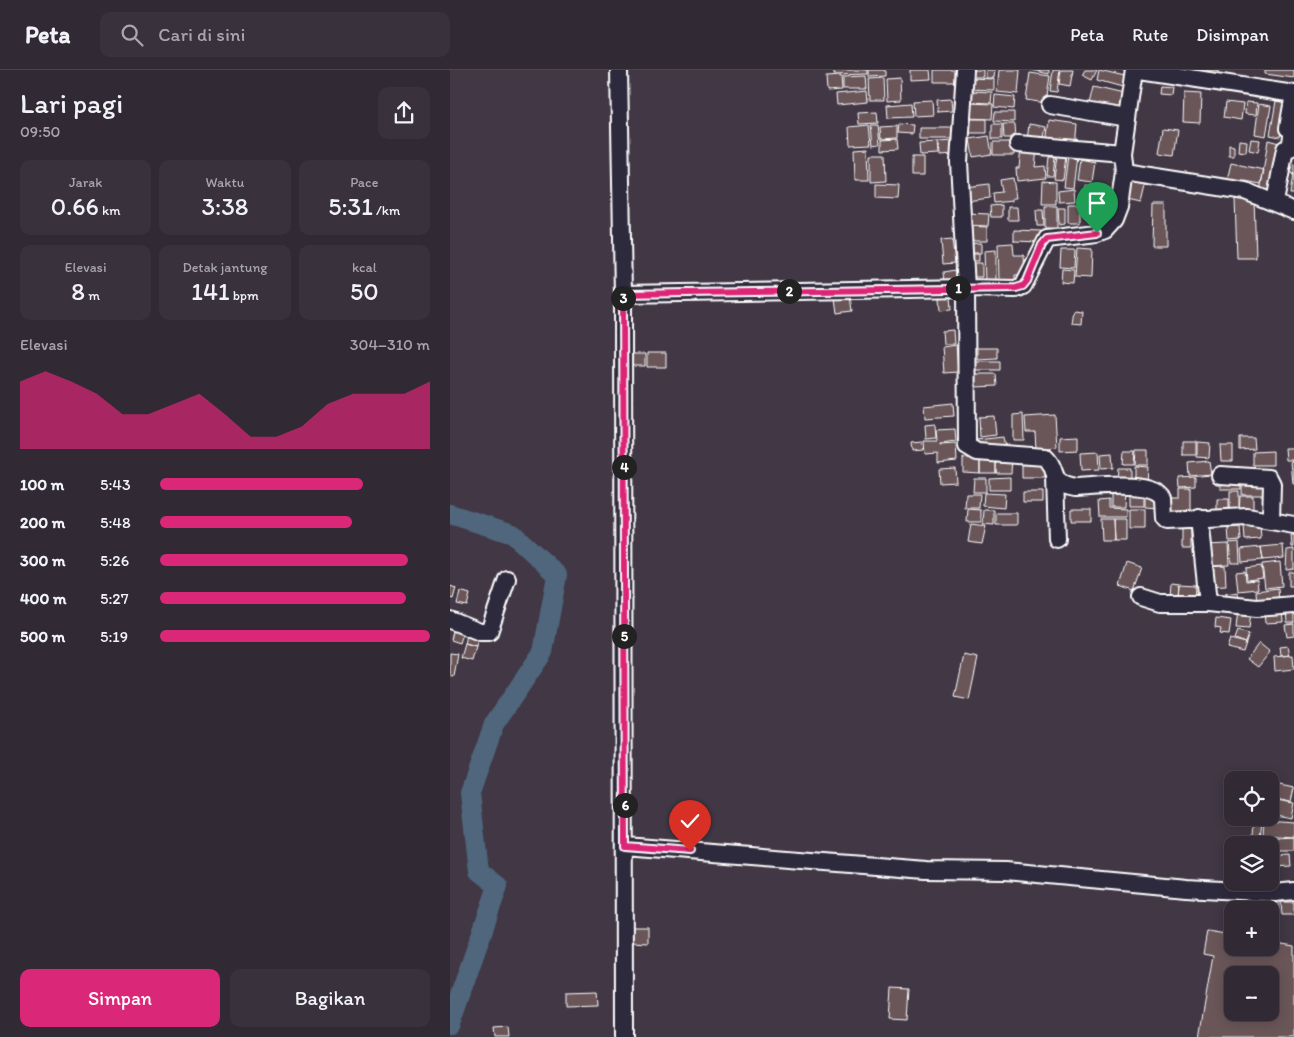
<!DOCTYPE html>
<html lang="id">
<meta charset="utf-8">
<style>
:root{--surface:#312934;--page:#39313c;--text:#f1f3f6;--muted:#a8a6ac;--line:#4c454f;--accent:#db2777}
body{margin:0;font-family:Itim,sans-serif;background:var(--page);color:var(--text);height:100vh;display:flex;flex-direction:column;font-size:19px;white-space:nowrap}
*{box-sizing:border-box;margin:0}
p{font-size:16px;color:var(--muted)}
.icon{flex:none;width:28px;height:28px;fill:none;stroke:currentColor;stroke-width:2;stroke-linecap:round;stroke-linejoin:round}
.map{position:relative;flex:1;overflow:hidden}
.sheet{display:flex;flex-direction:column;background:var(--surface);width:450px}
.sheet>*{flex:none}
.buttons{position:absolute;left:774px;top:701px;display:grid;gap:10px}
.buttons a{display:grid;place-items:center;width:55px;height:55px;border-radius:10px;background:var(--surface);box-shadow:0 2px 12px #0003,0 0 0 1px var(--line);font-size:25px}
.pin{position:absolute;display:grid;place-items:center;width:42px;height:42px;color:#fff;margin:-51px -21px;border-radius:50% 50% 50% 0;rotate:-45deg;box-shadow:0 0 5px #0007}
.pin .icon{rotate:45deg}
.km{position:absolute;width:25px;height:25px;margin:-12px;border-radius:50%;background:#222;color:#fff;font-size:14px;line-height:25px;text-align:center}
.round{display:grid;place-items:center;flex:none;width:52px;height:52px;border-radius:10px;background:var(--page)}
.head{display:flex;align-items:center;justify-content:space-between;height:85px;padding:0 20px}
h1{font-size:28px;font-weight:600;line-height:38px}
.metrics{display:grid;grid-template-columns:repeat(3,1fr);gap:8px;height:85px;padding:5px 20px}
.metrics div{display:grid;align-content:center;border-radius:10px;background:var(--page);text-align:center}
.metrics b{font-size:25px;font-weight:600}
.metrics small{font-size:14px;font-weight:400}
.metrics p{font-size:14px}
.chart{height:140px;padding:10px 20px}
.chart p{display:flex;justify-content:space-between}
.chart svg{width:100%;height:90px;margin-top:5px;fill:var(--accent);opacity:.7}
.button{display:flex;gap:10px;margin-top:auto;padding:10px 20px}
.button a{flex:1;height:58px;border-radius:10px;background:var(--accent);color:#fff;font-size:20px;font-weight:600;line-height:58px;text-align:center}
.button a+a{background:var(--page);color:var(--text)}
ul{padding:0 20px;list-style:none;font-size:16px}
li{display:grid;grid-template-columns:80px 60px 1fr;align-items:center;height:38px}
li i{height:12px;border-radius:6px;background:var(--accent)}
header{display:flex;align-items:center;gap:30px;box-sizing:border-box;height:70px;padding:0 25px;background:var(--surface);border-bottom:1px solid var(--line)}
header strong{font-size:24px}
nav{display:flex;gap:28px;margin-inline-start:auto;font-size:18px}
.search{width:350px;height:45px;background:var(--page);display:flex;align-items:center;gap:12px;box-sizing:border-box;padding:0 18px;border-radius:10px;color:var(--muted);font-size:19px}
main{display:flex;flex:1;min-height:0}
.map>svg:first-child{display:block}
</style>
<header>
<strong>Peta</strong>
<div class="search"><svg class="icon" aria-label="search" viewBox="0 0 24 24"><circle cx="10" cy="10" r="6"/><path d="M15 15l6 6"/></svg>Cari di sini</div>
<nav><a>Peta</a><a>Rute</a><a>Disimpan</a></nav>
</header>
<main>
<section class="sheet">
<div class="head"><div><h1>Lari pagi</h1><p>09:50</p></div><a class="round"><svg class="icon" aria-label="share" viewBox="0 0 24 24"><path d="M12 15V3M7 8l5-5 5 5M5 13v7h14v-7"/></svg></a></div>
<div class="metrics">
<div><p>Jarak</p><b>0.66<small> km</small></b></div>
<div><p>Waktu</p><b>3:38</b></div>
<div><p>Pace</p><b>5:31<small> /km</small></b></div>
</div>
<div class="metrics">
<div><p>Elevasi</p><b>8<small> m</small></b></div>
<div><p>Detak jantung</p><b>141<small> bpm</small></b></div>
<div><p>kcal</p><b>50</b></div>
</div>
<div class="chart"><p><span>Elevasi</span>304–310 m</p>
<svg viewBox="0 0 160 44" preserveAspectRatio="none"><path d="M0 44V11L10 6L20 11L30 17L40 27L50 27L60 22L70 17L80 27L90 38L100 38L110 33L120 22L130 17L140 17L150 17L160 11V44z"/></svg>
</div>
<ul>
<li><b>100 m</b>5:43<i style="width:75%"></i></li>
<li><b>200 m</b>5:48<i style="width:71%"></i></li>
<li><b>300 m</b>5:26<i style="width:92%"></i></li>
<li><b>400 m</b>5:27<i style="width:91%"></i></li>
<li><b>500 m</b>5:19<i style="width:100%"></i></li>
</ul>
<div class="button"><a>Simpan</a><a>Bagikan</a></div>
</section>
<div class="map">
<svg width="844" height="967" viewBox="0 0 844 967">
<rect width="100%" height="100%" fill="#413745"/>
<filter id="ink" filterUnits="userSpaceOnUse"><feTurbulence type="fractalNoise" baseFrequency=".02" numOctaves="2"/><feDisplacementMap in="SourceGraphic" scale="10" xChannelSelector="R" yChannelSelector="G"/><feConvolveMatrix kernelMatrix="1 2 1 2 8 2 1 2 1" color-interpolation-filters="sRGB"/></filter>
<g filter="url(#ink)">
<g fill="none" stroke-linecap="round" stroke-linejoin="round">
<path stroke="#50667b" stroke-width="20" d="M0,444L63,464L107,505L93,582L44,654L20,723L29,801L48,816L0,954"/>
</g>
<path fill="#6a5658" stroke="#fff" fill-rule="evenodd" d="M384,0H418V4L384,5Z
M419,0H435V6L419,7Z
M460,0H480L481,9L460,10Z
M484,0H505V12H484Z
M522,0H533V7H521Z
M536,0H545L544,8H536Z
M549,0H570L568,24L547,22Z
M582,0H599V4Z
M603,0H610L607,22L600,21Z
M611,0H623L620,16L609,14Z
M635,0H647L642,10L632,5Z
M649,0L679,7L676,18L647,10Z
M756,0H768V2L756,3Z
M815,0H844V8L815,4Z
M580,3L600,6L596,33L576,30Z
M391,6L392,20L377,21L376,7Z
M416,6L417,19H393V7Z
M433,8L434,30H420L419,9Z
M450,8L451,30L437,31L436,9Z
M518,8L544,9V20L518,19Z
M710,16L722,17L721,25L709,24Z
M644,17L678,25L674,43L640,34Z
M417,21L418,32L387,35L386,24Z
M520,21L542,22L541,33L520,32Z
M734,23L751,24L750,53L733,52Z
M545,25L565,27L564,39L544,37Z
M501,29L502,41L488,42L487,30Z
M482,30L483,45L464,46L463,31Z
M826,31L836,33L830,67L820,65Z
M776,32L793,34L791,50L774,47Z
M796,32L807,33L806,45L795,44Z
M461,33L462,47L438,48L437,35Z
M517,33L543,34L542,49L516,48Z
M809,34L821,36L816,66L805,64Z
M427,42L428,53L409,54L408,43Z
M545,42H564V52L544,51Z
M513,49H537V63H513Z
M599,50L627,54L625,77L596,74Z
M449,54L463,55L462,64L448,63Z
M542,54H552V69H542Z
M553,54H565L566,68H554Z
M579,54L596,57L593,73L577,71Z
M419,55L421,74L400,75L399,57Z
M421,55H428L430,74L423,75Z
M447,56V68L431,69L430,57Z
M469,58H502V69H469Z
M713,58L728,60L724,85L709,83Z
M539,66L542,84L523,87L520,69Z
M447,69L448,79L432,80V70Z
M801,69L810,70L808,82L799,80Z
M789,70L797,71L796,82L788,81Z
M818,70L829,73L819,123L810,122Z
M502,71L503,85L490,86L489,72Z
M487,72L488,84L470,85L469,73Z
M543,72H564V85H543Z
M779,75L784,76V86H779Z
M571,77L587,79L585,97L595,96L596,108L567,111L566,98H569Z
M418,78L419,110H405L404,79Z
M421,84H435L436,111L421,112Z
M607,85L616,86L613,110L604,109Z
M618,85L627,86L623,118L614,117Z
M462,87H473V106H462Z
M599,87H605L603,106H597Z
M630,89L645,92L642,112L627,110Z
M781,93L814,100L811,114L795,111L793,118L776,115Z
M839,93L844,94V104L837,102Z
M843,104H844V124H840Z
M563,108L566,128H562V131L544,133L543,123L552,122L550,110Z
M682,109L696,112L691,133L677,130Z
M593,111L606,112V134H592Z
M426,114L449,115L448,129L426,128Z
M539,114L540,128L516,131L515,117Z
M635,115L659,118L657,133L634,131Z
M624,119L625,131L609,132L608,121Z
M785,129H804L806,188H787Z
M618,134H630V153H618Z
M552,135V147H541L540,136Z
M703,135H716V176H702Z
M595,136H607V158H595Z
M634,136L648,137L647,148L633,146Z
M558,137H567L568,150H558Z
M608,138H615V154L609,155Z
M586,140H593L594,156H587Z
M516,143L539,144L538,156L516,155Z
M517,156L537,157V171H517Z
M564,160L591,161V172L564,171Z
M502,169L505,193L493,194L491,170Z
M531,173V183H515V174Z
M563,173L564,185H574L575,205H565V211H549L548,174Z
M627,178L642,179L641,208L625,207Z
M546,180V212L535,213L534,181Z
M611,180H625L624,198L610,197Z
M518,184H529V191H518Z
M517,193H532V207H518Z
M612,199L624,200L623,213L611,212Z
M506,200L507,212L495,213L494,202Z
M400,226L402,241L387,243L385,228Z
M501,226L502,239L491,240L490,228Z
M623,240L632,241L631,254L621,253Z
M503,260L504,274H493L492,261Z
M506,275L508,302L494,303L492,277Z
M527,278H547V288L527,289Z
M197,283H216V297H197Z
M181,284H195V296H181Z
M523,291H550V300H523Z
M525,304H546L547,316L526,317Z
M503,333L504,346L475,348L474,336Z
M573,344L574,370H563V345Z
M605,345L607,377L586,379L585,362H576L575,347Z
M544,346L546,365L530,367L529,347Z
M485,354L486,368L476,369L475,355Z
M505,359L506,372L490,374V375L506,374L507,391L488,393V383L475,384L474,371H487L486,360Z
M628,366V380L610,381V367Z
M553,367L555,377L528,380L526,370Z
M790,368H804L805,379L790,380Z
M733,371H746V385H733Z
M472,372L473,380L462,381L461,373Z
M747,372L760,373L759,388L747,387Z
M770,375H783V391H771Z
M835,378H844V390H836Z
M686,380H698V395H685Z
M674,381H685L684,394H673Z
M823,381V395H803V382Z
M648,382L649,400L631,401L630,383Z
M662,383L663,398L651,399L650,384Z
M513,388H530V403L513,402Z
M530,388H546V403H530Z
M546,388L562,389L561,403H546Z
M572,389H595V408H572Z
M759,391L761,404L740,406L739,393Z
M841,391H844V414H843Z
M684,396L698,397L697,414L684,413Z
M505,398L506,412L490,413L489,399Z
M668,398H680V412H667Z
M560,407V420H539V408Z
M746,407V417L730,418L729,408Z
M770,407H791V419H770Z
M524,408H536V422H523Z
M818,411V425H792V415H806Z
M730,419H741V447H721V428H730Z
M661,420H675L674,437H661Z
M679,420H694V436H679Z
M780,421H789V440H780Z
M573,422H593V432H573Z
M534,423L555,424L554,438L533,436Z
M516,424H530L529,438H515Z
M695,424L710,425L709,438L695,437Z
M790,426H803V443H789Z
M767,429H779V444H767Z
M659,430V438L676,439V447H650L649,431Z
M518,439L531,440V452H517Z
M621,439H641V451H621Z
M679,439H695V459H679Z
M534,440H544V455L533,454Z
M546,443H567V455H546Z
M651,449H663L664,470H652Z
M663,449H676V470H664Z
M521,454L536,456L532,474L518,472Z
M810,454L811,469L795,470L794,456Z
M790,457L791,470L779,471L778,458Z
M732,458H741V478H732Z
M841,465H844V477H842Z
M789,472L790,493H781L779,473Z
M778,474L779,495L757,496L755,475Z
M833,475L834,488L813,490L811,477Z
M811,477L813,490L792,492L791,479Z
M844,479V499L836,500L837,480Z
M830,492L832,516L815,518L812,494Z
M677,493L692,498L684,521L670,516Z
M775,496L776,516L757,517L756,497Z
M811,496L813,508L797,510L796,498Z
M795,501L796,511L807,510L808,519L788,521L786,502Z
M839,502H844V516H839Z
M721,513L729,514L728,527H720Z
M729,514L746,515L745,529L728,527Z
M0,516L6,518L3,529L0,528Z
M828,518L829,532L807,535L806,521Z
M10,521L20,524L17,536L7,534Z
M788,522L789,532L776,533L775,524Z
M844,539V553H837L836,540Z
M788,540L801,541L799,559L786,558Z
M832,540L833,552L815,553L814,541Z
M766,548L781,550L779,564L770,563L771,558L765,557Z
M844,554V566L837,567L835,555Z
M4,557L14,560L10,573L1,570Z
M18,561L29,564L26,577L15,574Z
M788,561L799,564L796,573L785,569Z
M780,569L796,573L793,582L777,578Z
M809,573L820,582L808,597L797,589Z
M15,574L26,577L22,591L11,588Z
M838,576L840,585L831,586L830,577Z
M0,583L8,584L4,607L0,606Z
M514,585L528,588L519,630L505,627Z
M843,585L844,599L825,601L824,587Z
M820,713L844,718L841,732L820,728Z
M820,729L844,733L841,748L820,744Z
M814,750L844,752V767L813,765Z
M804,751L812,752L810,767L803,766Z
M844,767V781H826L825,768Z
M825,768L826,781L820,782V775H816V769Z
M840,785L841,796L824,797L823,786Z
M820,804L821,815L806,816L805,812H820Z
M804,831H821L822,845L820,840H805Z
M831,832H844V845H832Z
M823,833H829V844L824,845Z
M182,857H198V873L182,872Z
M757,861L782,865V878H820V872L844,876V967H749L763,886L753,884ZM782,905H820V942H782Z
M442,918L459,919L457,950L440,949Z
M147,921L148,935L116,936V922Z
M58,957L59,967H45L44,958Z"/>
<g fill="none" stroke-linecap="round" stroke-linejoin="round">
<g stroke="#fff" stroke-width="20">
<path id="minor" d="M169,0L173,224L174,967
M684,0L672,83L674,102L669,137L664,150L655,160L647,163L597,169L573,216L566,219L516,218L517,376L527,382L595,387C610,400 597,413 625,418C646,417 703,409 713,428L714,448L717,451L797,447L844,455
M689,0L844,24
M600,35L677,48
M568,74L672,83
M674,102L795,121L844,141
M825,132L835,79L840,78L843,61L838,58L844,24
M173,224L516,218L509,92L515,0
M770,405L819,408L822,414L821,451
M605,408L607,469
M749,448L758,533L807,538L844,535
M691,527L710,533H758
M0,550L30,562H39L57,509
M175,776L476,800L556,801L736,818L825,823L844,821"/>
</g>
<use href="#minor" stroke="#2f2a3d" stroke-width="16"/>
</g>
</g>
<g fill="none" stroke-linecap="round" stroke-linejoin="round" filter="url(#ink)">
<g stroke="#fff" stroke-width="10">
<path id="route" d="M240,781L175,776L173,224L566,218L573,216L577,211L592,175L597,169L647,163"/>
</g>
<use href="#route" stroke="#db2777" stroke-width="6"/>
</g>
</svg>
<div class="buttons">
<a><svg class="icon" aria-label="locate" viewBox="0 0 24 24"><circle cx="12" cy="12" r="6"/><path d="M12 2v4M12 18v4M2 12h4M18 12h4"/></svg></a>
<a><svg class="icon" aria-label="layers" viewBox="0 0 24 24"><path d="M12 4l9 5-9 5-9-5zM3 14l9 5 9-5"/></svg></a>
<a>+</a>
<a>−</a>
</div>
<div class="pin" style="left:647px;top:163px;background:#1e9e55"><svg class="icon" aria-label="arrive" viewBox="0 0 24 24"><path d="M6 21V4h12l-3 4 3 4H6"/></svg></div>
<div class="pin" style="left:240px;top:781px;background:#d93025"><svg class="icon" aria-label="check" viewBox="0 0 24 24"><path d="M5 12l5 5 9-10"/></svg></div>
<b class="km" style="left:508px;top:218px">1</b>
<b class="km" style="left:339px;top:221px">2</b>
<b class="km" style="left:173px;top:228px">3</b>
<b class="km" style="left:174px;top:397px">4</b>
<b class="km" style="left:174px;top:566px">5</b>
<b class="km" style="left:175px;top:735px">6</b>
</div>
</main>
